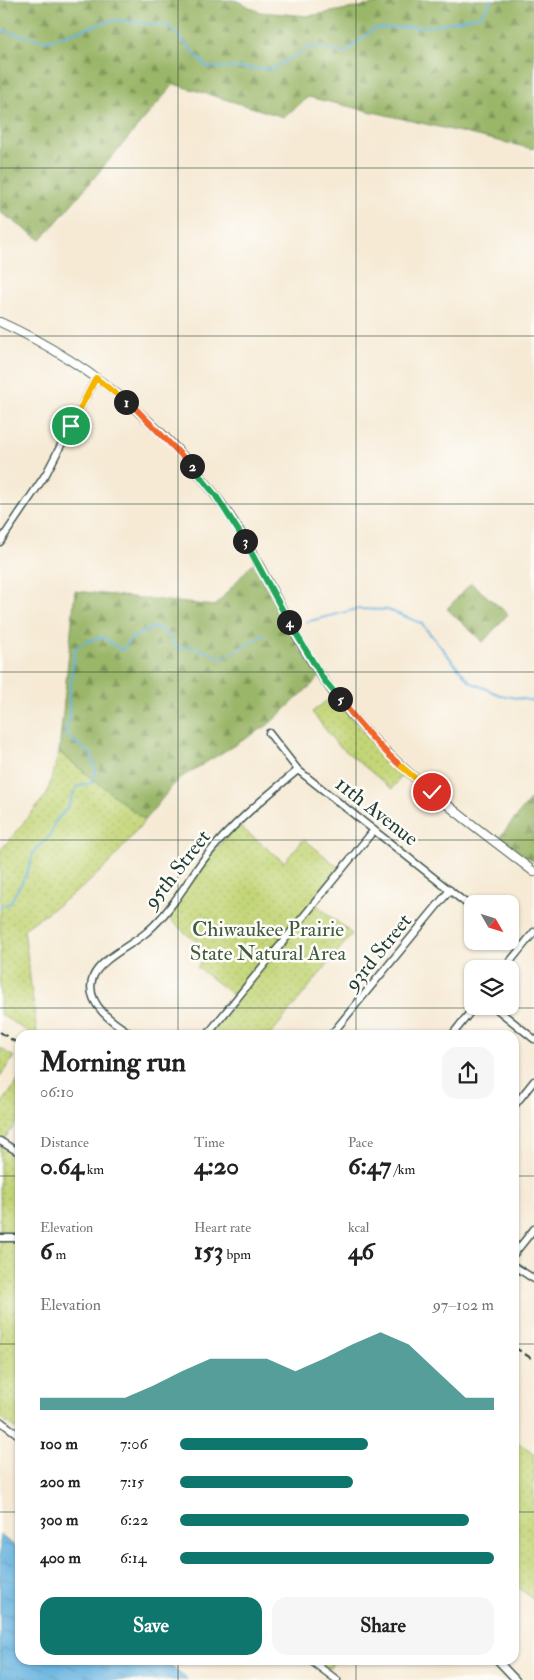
<!DOCTYPE html>
<meta charset="utf-8">
<style>
:root{--surface:#fff;--page:#f6f6f6;--text:#222;--muted:#767676;--accent:#0f766e}
body{margin:0;font-family:"IM FELL Double Pica",serif;background:var(--page);color:var(--text);height:100vh;display:flex;flex-direction:column;font-size:19px;white-space:nowrap}
*{box-sizing:border-box;margin:0}
p{font-size:16px;color:var(--muted)}
.icon{flex:none;width:28px;height:28px;fill:none;stroke:currentColor;stroke-width:2;stroke-linecap:round;stroke-linejoin:round}
.map{position:relative;flex:1;overflow:hidden}
.sheet{position:absolute;left:15px;top:1030px;width:504px;height:635px;display:flex;flex-direction:column;background:var(--surface);border-radius:15px;box-shadow:0 1px 4px #0004}
.sheet>*{flex:none}
.needle{width:32px;rotate:129deg}
.controls{position:absolute;left:464px;top:895px;display:grid;gap:10px}
.controls a{display:grid;place-items:center;width:55px;height:55px;border-radius:10px;background:var(--surface);box-shadow:0 1px 4px #0004;font-size:25px}
.pin{position:absolute;display:grid;place-items:center;width:42px;height:42px;color:#fff;margin:-21px;border:2px solid #fff;border-radius:50%;box-shadow:0 1px 5px #0007}
.km{position:absolute;width:25px;height:25px;margin:-12px;border-radius:50%;background:#222;color:#fff;font-size:14px;line-height:25px;text-align:center}
.round{display:grid;place-items:center;flex:none;width:52px;height:52px;border-radius:15px;background:var(--page)}
.summary{display:flex;align-items:center;justify-content:space-between;height:85px;padding:0 25px}
h1{font-size:28px;font-weight:700;line-height:38px}
.metrics{display:grid;grid-template-columns:repeat(3,1fr);gap:8px;height:85px;padding:5px 25px}
.metrics div{display:grid;align-content:center}
.metrics b{font-size:25px;font-weight:700}
.metrics small{font-size:14px;font-weight:400}
.metrics p{font-size:14px}
.chart{height:140px;padding:10px 25px}
.chart p{display:flex;justify-content:space-between}
.chart svg{width:100%;height:90px;margin-top:5px;fill:var(--accent);opacity:.7}
.button{display:flex;gap:10px;margin-top:auto;padding:10px 25px}
.button a{flex:1;height:58px;border-radius:15px;background:var(--accent);color:#fff;font-size:20px;font-weight:700;line-height:58px;text-align:center}
.button a+a{background:var(--page);color:var(--text)}
ul{padding:0 25px;list-style:none;font-size:16px}
li{display:grid;grid-template-columns:80px 60px 1fr;align-items:center;height:38px}
li i{height:12px;border-radius:6px;background:var(--accent)}
.map>svg:first-child{display:block}
</style>
<div class="map">
<svg width="534" height="1680" viewBox="0 0 534 1680">
<defs>
<pattern id="grass-dots" width="8" height="8" patternUnits="userSpaceOnUse" patternTransform="scale(1.25)"><rect width="8" height="8" fill="#c3d577"/><path d="M2 2h.1M6 6h.1" fill="none" stroke="#a7b868" stroke-width="1.8" stroke-linecap="round"/></pattern>
<pattern id="forest-firs" width="22" height="20" patternUnits="userSpaceOnUse" patternTransform="scale(1.25)"><rect width="22" height="20" fill="#9ab668"/><path d="M5 1l3.5 6h-7zM16 11l3.5 6h-7z" fill="#7d9556"/></pattern>
<pattern id="water-ripples" width="26" height="14" patternUnits="userSpaceOnUse" patternTransform="scale(1.25)"><rect width="26" height="14" fill="#66b2df"/><path d="M2 4q2-2 4 0t4 0M15 11q2-2 4 0t4 0" fill="none" stroke="#5392b6"/></pattern>
</defs>
<rect width="100%" height="100%" fill="#fdfcf7"/>
<filter id="ink" filterUnits="userSpaceOnUse"><feTurbulence type="fractalNoise" baseFrequency=".02" numOctaves="2"/><feDisplacementMap in="SourceGraphic" scale="10" xChannelSelector="R" yChannelSelector="G"/><feConvolveMatrix kernelMatrix="1 2 1 2 8 2 1 2 1" color-interpolation-filters="sRGB"/></filter>
<filter id="wash" filterUnits="userSpaceOnUse"><feTurbulence type="fractalNoise" baseFrequency=".0096" numOctaves="4" result="noise"/><feDisplacementMap in="SourceGraphic" scale="20" xChannelSelector="R" yChannelSelector="G"/><feGaussianBlur stdDeviation="1.12" result="paint"/><feColorMatrix in="noise" values="0 0 0 0 0 0 0 0 0 0 0 0 0 0 0 0 0 1.4 0 .05"/><feComposite in="paint" operator="in"/></filter>
<g filter="url(#wash)">
<rect width="100%" height="100%" fill="#f6ead5"/>
<path fill="url(#grass-dots)" stroke="#718956" d="M333,696L375,746L404,773L392,789L336,743L312,712Z
M59,752L145,820L113,859L87,884L24,929L37,1035H33L0,1014V851L47,794Z
M238,825L284,862L304,839L339,868L312,901L352,934L270,1035H209L238,999L197,967L209,953L166,916L212,853Z
M0,1048L14,1057L0,1076Z
M20,1078V1118L0,1145L20,1157V1432L0,1417V1106Z
M514,1440L534,1453V1600L514,1584Z
M311,1660H336L326,1672Z"/>
<path fill="url(#forest-firs)" stroke="#5c7a4e" d="M0,0H235L260,12L309,16L381,3L390,0H534V149L308,97L284,117L174,84L41,240L0,212Z
M253,563L295,642L319,678L268,725L180,778L170,789L145,820L59,752L75,591L215,606Z
M471,583L508,614L483,642L447,609Z
M534,795V862L499,838Z"/>
<path fill="url(#water-ripples)" stroke="#42788a" d="M0,1535L20,1550V1660H163L188,1680H0Z"/>
<g fill="none" stroke-linecap="round" stroke-linejoin="round">
<path stroke="#66b2df" stroke-width="2" d="M0,30L46,41L113,20L169,26L207,67L272,69L311,46L345,53L373,29L433,26L482,15L491,0
M306,622L357,609L388,610L421,623L470,682L500,695L534,701
M0,907L10,903L27,873L34,851L50,836L55,822L68,807L77,786L91,783L96,772L91,754L77,744L65,732L70,717L69,698L75,649L87,641L103,637L122,651L130,639L154,627L167,633L178,649C195,644 207,651 222,659L265,634"/>
</g>
</g>
<g filter="url(#ink)">
<g fill="none" stroke-linecap="round" stroke-linejoin="round">
<g stroke="#3f574c" stroke-width="9">
<path id="minor" d="M0,542L46,474L96,378
M269,733L298,770L472,908
M510,938L521,947
M504,969L534,932
M493,1006L534,1039
M133,1035C115,1024 83,1004 93,977C101,958 133,945 148,931C171,911 186,883 204,859C231,825 265,797 298,770
M207,1035L374,830
M331,1035L450,890
M452,1035L475,1006
M514,1106L534,1081
M0,1141L20,1153
M0,1238H20
M514,1254L534,1229
M514,1266L534,1279
M0,1421L20,1436
M310,1660L337,1680
M497,1660L516,1680"/>
</g>
<g stroke="#3f574c" stroke-width="10">
<path id="major" d="M0,322C97,366 183,440 239,530C269,579 291,633 324,680C380,759 458,813 534,872"/>
</g>
<use href="#minor" stroke="#fff" stroke-width="6"/>
<use href="#major" stroke="#fff" stroke-width="8"/>
<path stroke="#1f3d34" stroke-width="2" stroke-dasharray="8 4" stroke-linecap="butt" d="M0,1032L20,1045
M514,1347L534,1360"/>
</g>
</g>
<g fill="none" stroke-linecap="round" stroke-linejoin="round" filter="url(#ink)">
<g stroke="#fff" stroke-width="10">
<path id="split-1" d="M71,426L96,378L126,402"/>
</g>
<g stroke="#fff" stroke-width="10">
<path id="split-2" d="M126,402L136,409L192,466"/>
</g>
<g stroke="#fff" stroke-width="10">
<path id="split-3" d="M192,466L216,496L245,541"/>
</g>
<g stroke="#fff" stroke-width="10">
<path id="split-4" d="M245,541L289,622"/>
</g>
<g stroke="#fff" stroke-width="10">
<path id="split-5" d="M289,622L324,680L340,699"/>
</g>
<g stroke="#fff" stroke-width="10">
<path id="split-6" d="M340,699C359,724 379,747 402,767"/>
</g>
<g stroke="#fff" stroke-width="10">
<path id="split-7" d="M402,767L432,792"/>
</g>
<use href="#split-1" stroke="#f5b400" stroke-width="6"/>
<use href="#split-2" stroke="#f0652b" stroke-width="6"/>
<use href="#split-3" stroke="#22a559" stroke-width="6"/>
<use href="#split-4" stroke="#22a559" stroke-width="6"/>
<use href="#split-5" stroke="#22a559" stroke-width="6"/>
<use href="#split-6" stroke="#f0652b" stroke-width="6"/>
<use href="#split-7" stroke="#f5b400" stroke-width="6"/>
</g>
<path fill="none" stroke="#1f3d34" stroke-width="1" stroke-opacity="0.55" d="M178,0V1035M356,0V1035M0,168H534M0,336H534M0,504H534M0,672H534M0,840H534M0,1008H534M0,1176H20M514,1176H534M0,1344H20M514,1344H534M0,1512H20M514,1512H534M178,1660V1680M356,1660V1680"/>
<g text-anchor="middle" stroke-width="5" stroke-linejoin="round" paint-order="stroke">
<g font-size="21" fill="#1f3d34" stroke="#fdfcf7">
<text transform="translate(377 811) rotate(38)" y="7">11th Avenue</text>
<text transform="translate(177 869) rotate(-52)" y="7">95th Street</text>
<text transform="translate(378 952) rotate(-51)" y="7">93rd Street</text>
</g>
<g font-size="21" fill="#405b41" stroke="#fdfcf7">
<text x="268" y="936">Chiwaukee Prairie<tspan x="268" dy="24">State Natural Area</tspan></text>
</g>
</g>
</svg>
<div class="controls">
<a><svg class="needle" viewBox="-14 -14 28 28"><path d="M0-13l5 13h-10z" fill="#e53935"/><path d="M0 13l5-13h-10z" fill="#767676"/></svg></a>
<a><svg class="icon" aria-label="layers" viewBox="0 0 24 24"><path d="M12 4l9 5-9 5-9-5zM3 14l9 5 9-5"/></svg></a>
</div>
<div class="pin" style="left:71px;top:426px;background:#1e9e55"><svg class="icon" aria-label="arrive" viewBox="0 0 24 24"><path d="M6 21V4h12l-3 4 3 4H6"/></svg></div>
<div class="pin" style="left:432px;top:792px;background:#d93025"><svg class="icon" aria-label="check" viewBox="0 0 24 24"><path d="M5 12l5 5 9-10"/></svg></div>
<b class="km" style="left:126px;top:402px">1</b>
<b class="km" style="left:192px;top:466px">2</b>
<b class="km" style="left:245px;top:541px">3</b>
<b class="km" style="left:289px;top:622px">4</b>
<b class="km" style="left:340px;top:699px">5</b>
<section class="sheet">
<div class="summary"><div><h1>Morning run</h1><p>06:10</p></div><a class="round"><svg class="icon" aria-label="share" viewBox="0 0 24 24"><path d="M12 15V3M7 8l5-5 5 5M5 13v7h14v-7"/></svg></a></div>
<div class="metrics">
<div><p>Distance</p><b>0.64<small> km</small></b></div>
<div><p>Time</p><b>4:20</b></div>
<div><p>Pace</p><b>6:47<small> /km</small></b></div>
</div>
<div class="metrics">
<div><p>Elevation</p><b>6<small> m</small></b></div>
<div><p>Heart rate</p><b>153<small> bpm</small></b></div>
<div><p>kcal</p><b>46</b></div>
</div>
<div class="chart"><p><span>Elevation</span>97–102 m</p>
<svg viewBox="0 0 160 44" preserveAspectRatio="none"><path d="M0 44V38L10 38L20 38L30 38L40 32L50 25L60 19L70 19L80 19L90 25L100 19L110 12L120 6L130 12L140 25L150 38L160 38V44z"/></svg>
</div>
<ul>
<li><b>100 m</b>7:06<i style="width:60%"></i></li>
<li><b>200 m</b>7:15<i style="width:55%"></i></li>
<li><b>300 m</b>6:22<i style="width:92%"></i></li>
<li><b>400 m</b>6:14<i style="width:100%"></i></li>
</ul>
<div class="button"><a>Save</a><a>Share</a></div>
</section>
</div>
